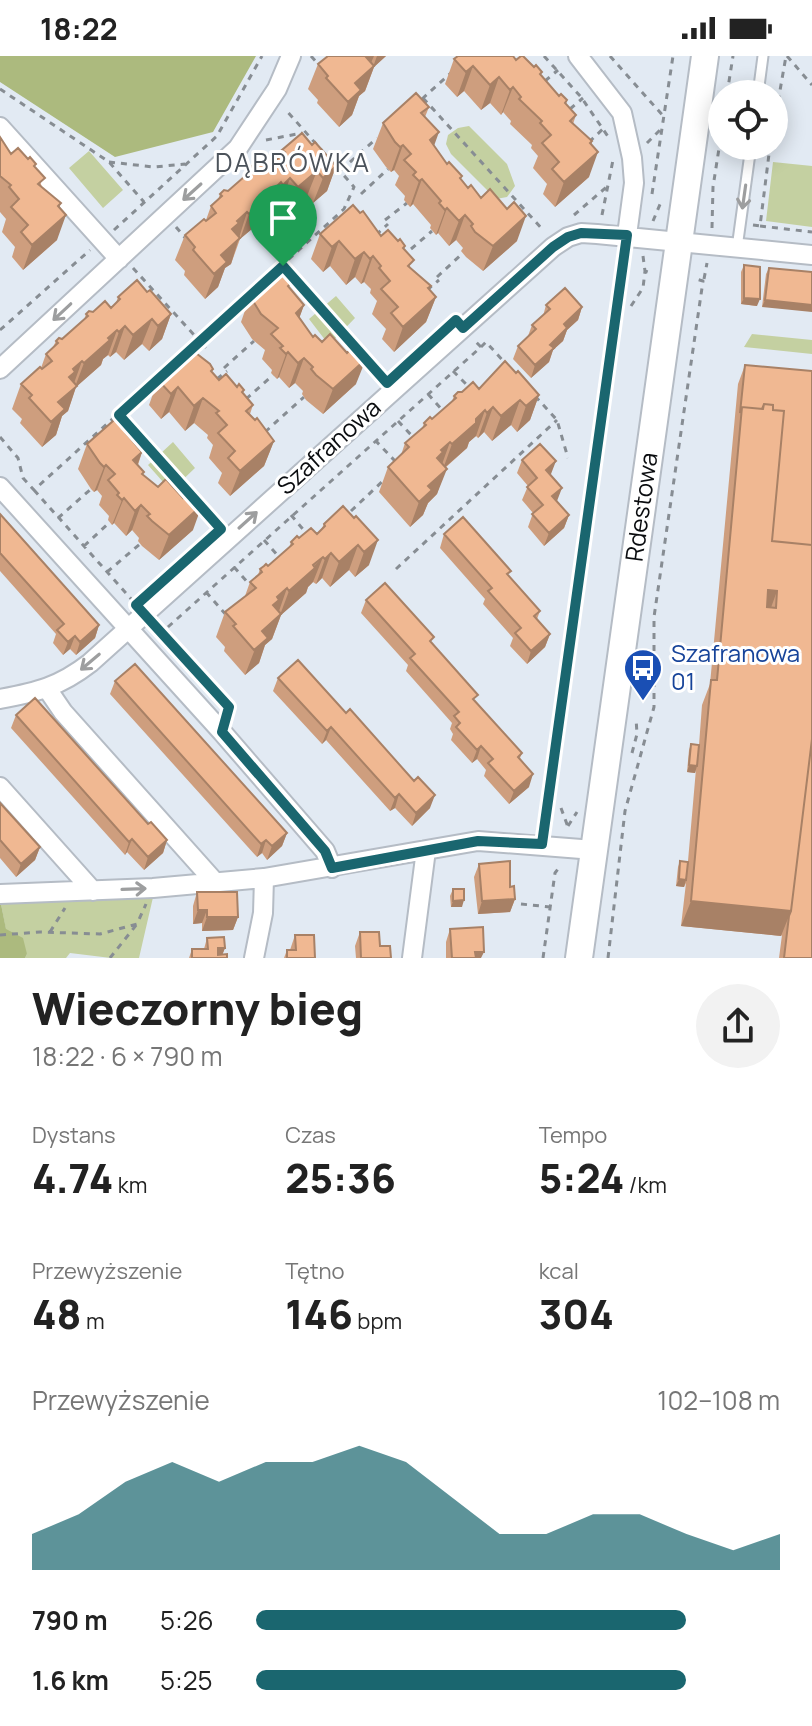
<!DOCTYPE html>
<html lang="pl">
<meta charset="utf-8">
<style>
:root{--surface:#fff;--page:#f2f2f2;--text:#222;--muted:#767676;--accent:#1a666f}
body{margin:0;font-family:Manrope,sans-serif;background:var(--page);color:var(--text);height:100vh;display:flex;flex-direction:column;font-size:30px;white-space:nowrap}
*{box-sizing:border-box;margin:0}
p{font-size:26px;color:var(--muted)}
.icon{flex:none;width:44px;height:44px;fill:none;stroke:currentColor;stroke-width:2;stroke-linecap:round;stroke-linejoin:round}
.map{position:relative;height:902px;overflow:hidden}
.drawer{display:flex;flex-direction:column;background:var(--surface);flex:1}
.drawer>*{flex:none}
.tools{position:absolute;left:708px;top:24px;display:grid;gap:16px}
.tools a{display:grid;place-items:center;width:80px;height:80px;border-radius:50%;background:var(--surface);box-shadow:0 4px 20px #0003;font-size:40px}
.pin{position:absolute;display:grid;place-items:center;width:68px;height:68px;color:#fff;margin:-82px -34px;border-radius:50% 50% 50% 0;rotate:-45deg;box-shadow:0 0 8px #0007}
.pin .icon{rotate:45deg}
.round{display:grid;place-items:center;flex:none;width:84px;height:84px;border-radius:42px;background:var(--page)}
.head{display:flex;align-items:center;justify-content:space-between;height:136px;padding:0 32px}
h1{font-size:44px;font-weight:800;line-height:60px}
.stats{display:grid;grid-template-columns:repeat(3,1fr);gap:12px;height:136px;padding:8px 32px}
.stats div{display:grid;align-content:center}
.stats b{font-size:40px;font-weight:800}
.stats small{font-size:22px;font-weight:400}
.stats p{font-size:22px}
.chart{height:224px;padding:16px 32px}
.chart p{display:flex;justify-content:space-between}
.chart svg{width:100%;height:144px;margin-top:8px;fill:var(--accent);opacity:.7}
ul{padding:0 32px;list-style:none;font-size:26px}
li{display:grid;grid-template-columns:128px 96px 1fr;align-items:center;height:60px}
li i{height:20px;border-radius:10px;background:var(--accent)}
.status{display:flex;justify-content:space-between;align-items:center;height:56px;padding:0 40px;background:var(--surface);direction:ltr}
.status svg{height:22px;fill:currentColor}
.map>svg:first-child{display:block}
</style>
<div class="status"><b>18:22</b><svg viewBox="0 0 49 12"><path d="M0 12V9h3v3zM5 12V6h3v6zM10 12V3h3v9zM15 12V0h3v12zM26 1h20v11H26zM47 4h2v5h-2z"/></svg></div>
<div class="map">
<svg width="812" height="902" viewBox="0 0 812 902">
<rect width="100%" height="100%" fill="#e2eaf3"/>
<path fill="#c4d0a1" d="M469,70L507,108L515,130L507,141L496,143L451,98L446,88L448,79L458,72Z
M89,95L123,134L103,152L69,112Z
M773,106L812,110V171L766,165Z
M336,240L355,262L329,289L309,263Z
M752,278L812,284V298L744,291Z
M173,386L195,412L171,435L148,409Z
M154,837L139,902H111L70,897L66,902H25L27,898L6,874L0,843Z"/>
<path fill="#acba7e" d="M0,0H256L213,76L115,101L0,26Z
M0,843L6,873L23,882L27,898L25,902H0Z"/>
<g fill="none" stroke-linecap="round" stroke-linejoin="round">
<g stroke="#b5bcc5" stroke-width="13">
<path id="lane" d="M758,38L763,0
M737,192L751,90
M542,788L626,181"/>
</g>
<g stroke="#b5bcc5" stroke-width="22">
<path id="street" d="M578,0L622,57L632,102L634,127L627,179
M0,71L119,203
M0,313L238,92L277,33L291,0
M0,431L222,676L325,795L332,812
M48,634L63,656L214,825
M0,643C37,636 59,631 90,607L553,191L568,181L581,177L597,178L812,199
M0,731L93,835
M0,838L153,832L264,822L478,785L594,794
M254,902L263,857L264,822
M412,902L426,794"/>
</g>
<g stroke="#b5bcc5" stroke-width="30">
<path id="secondary" d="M579,902L705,0"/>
</g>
<path stroke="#878d93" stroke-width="3" stroke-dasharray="6 6" stroke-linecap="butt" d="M311,0L319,9
M544,0L581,41L609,82
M610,0L665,62
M787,0L812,29
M545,25L558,14
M0,33L109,106L144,146
M727,38L733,0
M423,42L544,175
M422,43L452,16
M570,53L583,42
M774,69L786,0
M266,84L302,77
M589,86L604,72
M647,87L664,70
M109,106L154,111L185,108
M341,114L377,82
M361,138L388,113
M652,138L673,0
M574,159L610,128
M602,159L613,104
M385,164L407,147
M653,165L661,146
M753,169L760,170L770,90
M760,170L812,176
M176,171L187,184
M712,172L713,131L722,73
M114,174L217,80L262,0
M376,179L388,168
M411,193L432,175
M643,200L645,215L653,218
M283,210L382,320
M133,212L206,292
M437,221L463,197
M704,223L707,207
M427,234L439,224
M631,250L643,232L645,215
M0,274L90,194
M481,291L486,286L506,308
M224,312L254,285
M453,315L470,332
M217,323L227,315
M428,338L444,356
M535,340L557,364L568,402
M246,343L273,319
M398,365L414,382
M129,370L191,439
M265,376L304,341
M0,381L18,402L23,422L34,434L344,153L354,131L286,54
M375,384L395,405
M34,434L133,545
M201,451L217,469
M351,455L385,423
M291,459L307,478
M58,462L91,433
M264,484L280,502
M84,490L110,466
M234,511L250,529
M396,513L557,364
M107,516L140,488
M206,536L227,560
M160,575L229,651L228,657
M159,579L481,291L475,285
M642,618L655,610
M632,697L637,678L636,662
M561,752L568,771
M568,770L577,756
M521,848L550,851
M50,876L65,852
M0,879L40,876L100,878L137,868L146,848
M110,902L137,868
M543,902L555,817L561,809
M608,902L625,755L654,651V561L703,225L696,223"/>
<use href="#lane" stroke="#fff" stroke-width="9"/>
<use href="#street" stroke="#fff" stroke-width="18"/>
<use href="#secondary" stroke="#fff" stroke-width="26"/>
</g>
<path fill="#ce9e7e" d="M328,0H386L374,11L365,35L359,40L352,59L339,71L317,47L318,44L308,33L318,8Z
M454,3L516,4L541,19L559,40L567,44L566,48L576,59L573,68L592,85L589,121L555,151L543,138L547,128L533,112L538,100L531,92L532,89L510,68L511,65L503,56L501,59L490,47L481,54L464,35L457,41L445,28Z
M429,51L425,61L434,90L447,108L462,120L461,123L517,185L483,215L466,201L461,195L463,192L456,184L449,190L438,177L436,179L430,172L431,169L413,148L410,151L404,144L405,140L395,129L399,120L394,114L391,116L386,111L373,93L383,67Z
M0,81L11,98L35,111L42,131L59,151L57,184L23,214L12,201L15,191L2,176L6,163L0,156Z
M312,89L336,110L327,135L313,147L307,140L289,156L281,148L274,154L272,151L268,155L266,161L240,183L231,208L225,212L218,231L205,243L184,219L185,215L175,204L185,179L206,164L211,150L218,144L220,138L228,135L248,117L250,112L258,108L275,105L280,100L282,94Z
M320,178L381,180L398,185L405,190L404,193L411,213L431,230L429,234L436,241L426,266L394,296L382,283L386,273L372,258L377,245L370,237L371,233L364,226L361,228L355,221L346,229L330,210L323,216L311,203Z
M744,209L757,250L741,248V216Z
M769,212L812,216L762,251L766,218Z
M291,234L304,249L299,262L313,281L356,328L323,358L306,344L302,338L303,335L295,327L289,332L279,321L277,323L271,317L272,314L262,303L265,294L252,283L241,266L250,240Z
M147,236L171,258L162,283L149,295L142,288L124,304L116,296L110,301L108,299L103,303L101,309L76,331L68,355L62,360L56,379L42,391L20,367L22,363L12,353L21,328L41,312L46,298L53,291L56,285L62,283L84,264L86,258L111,252L116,247L118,241Z
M546,249L582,251L578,264L567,274L563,285L553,294L549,306L531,322L513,303L518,290L528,280L532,269L543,260Z
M745,309L812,315V902H779L782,879L781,880L681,870L686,827L684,831L676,830L678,811L680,805H688L696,713L695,717L687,716L689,694L691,688L699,689L702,649L710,628L738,328Z
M213,313L212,316L219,324L244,334L243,337L253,349L250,358L274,385L264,410L230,440L218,427L222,417L209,402L213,389L207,382L208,379L194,367L185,375L169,356L161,363L149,349L158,324Z
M516,317L539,339L530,364L517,376L511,369L492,385L484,376L478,382L476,380L469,386L467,392L445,412L437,438L428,447L423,459L410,471L379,436L388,411L401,399L405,387L422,373L424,367L432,363L452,345L454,340L462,336L479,333Z
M133,371L129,381L142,396L138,409L143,419L193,474L159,504L142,490L138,485L139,482L132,474L126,480L114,467L112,469L108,464L109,460L99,449L102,440L97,434L94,436L91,433L78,413L87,388Z
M522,404L551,418L557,445L569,459L564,472L544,490L528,471L533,457L522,444L528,430L517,417Z
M0,458L99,569L95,582L76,599L70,593L63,599L53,587L56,578L0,515Z
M354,462L369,509L355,521L349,514L330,531L322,522L316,528L313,526L308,531L306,537L281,559L272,583L265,589L259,607L245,619L224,595L225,591L216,581L225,556L245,540L250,526L258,519L260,513L268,510L289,492L291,486L299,482L317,478L321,474L324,468Z
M444,478L509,520L540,555L537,563L550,578L545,591L527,608L510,590L513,582L483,548L485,543L440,492Z
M366,544L431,587L475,646L522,697L520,702L529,731L509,748L484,720L486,714L477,703L472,707L451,684L453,678L450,673L452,667L406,615L408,609L361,557Z
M278,622L346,657L414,725L430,752L412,770L395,752L390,755L326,684L322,688L273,635Z
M115,625L287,777L282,790L267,804L262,797L257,801L110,638Z
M16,659L167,784L163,797L144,814L127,796L125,799L11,672Z
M0,747L40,791L35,804L16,821L0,802Z
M479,808L510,831L515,843L510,856L478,858L474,821Z
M453,833L462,851H451L450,840Z
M197,836L238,861L233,874L202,875V867L193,868V850Z
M450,873L481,902H446V886Z
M360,876L380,890L391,902H356L355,890Z
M295,879L315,902H284L287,894H290Z
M207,882L225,892L222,899L227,902H189L192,893H204Z"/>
<path fill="#a88166" d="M367,0H374L370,9L373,11L377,0H386L374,11L365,35L359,40L352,59L339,71L355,27Z
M473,10L464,35L457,41L466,16Z
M499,21L490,47L481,54L490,29Z
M513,31L503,56L501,59L510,34Z
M439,76L430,101V84Z
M592,85L583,109L598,96L589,121L555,151L564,126Z
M403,89L394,114L391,116L400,91Z
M336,110L327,135L313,147L323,122Z
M317,115L307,140L289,156L298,131Z
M290,122L281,148L274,154L283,129Z
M422,123L413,148L410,151L419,125Z
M281,126L272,151L268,155L266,161L240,183L249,158Z
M61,147L52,172L66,159L57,184L23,214L32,189Z
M447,152L438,177L436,179L445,154Z
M247,156L231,208L225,212L218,231L205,243L232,173L237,165Z
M465,159L456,184L449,190L459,165Z
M526,160L517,185L483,215L493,190Z
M339,185L330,210L323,216L332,191Z
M364,196L355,221L346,229L355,203Z
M373,200L364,226L361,228L370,203Z
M431,230L422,253L436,241L426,266L394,296L403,271L428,232Z
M744,242L760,243L757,250L741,248Z
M765,244L812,249V256L762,251Z
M304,249L295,274L296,257Z
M582,251L578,264L567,274L563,285L553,294L549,306L531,322L535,309L564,268Z
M171,258L162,283L149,295L158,270Z
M152,263L142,288L124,304L133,279Z
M125,270L116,296L110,301L119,276Z
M117,274L108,299L103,303L101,309L76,331L68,355L62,360L56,379L42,391L73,313L82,305L73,330L75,331L84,307Z
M288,296L279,321L277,323L286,298Z
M304,302L295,327L289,332L298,307Z
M366,303L356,328L323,358L333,333Z
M178,331L169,356L161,363L171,338Z
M539,339L530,364L517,376L526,350Z
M203,342L194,367L185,375L194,350Z
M520,344L511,369L492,385L501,360Z
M493,351L484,376L478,382L487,357Z
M485,354L476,380L469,386L467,392L443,413L452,388Z
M274,385L264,410L230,440L240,415Z
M450,386L441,411L437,402L441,394Z
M142,396L133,421V404Z
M556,405L551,418L541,427L546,414Z
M106,409L97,434L94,436L104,411Z
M447,413L437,438L428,447L423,459L410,471L419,446L428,430Z
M562,432L557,445L552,440Z
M124,442L114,467L112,469L122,444Z
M141,449L132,474L126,480L135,455Z
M202,449L193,474L159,504L169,479Z
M569,459L564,472L544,490L549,477Z
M378,484L369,509L355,521L364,496Z
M358,489L349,514L330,531L339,506Z
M331,497L322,522L316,528L325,503Z
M323,501L313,526L308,531L306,537L281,559L272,583L265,589L259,607L245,619L262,575L277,541L287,532L278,558L280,559L289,535Z
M768,534L777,535L768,560L761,553Z
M99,569L95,582L76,599L80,586Z
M550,578L545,591L527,608L531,595Z
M75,580L70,593L63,599L68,586Z
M331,671L326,684L322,688L327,675Z
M481,690L477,703L472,707L477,694Z
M689,709L697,710L695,717L687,716Z
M533,718L529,731L509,748L514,735Z
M399,738L395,752L390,755L395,742Z
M435,739L430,752L412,770L416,757Z
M287,777L282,790L267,804L272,790Z
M132,783L127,796L125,799L129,786Z
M167,784L163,797L144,814L148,801Z
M266,784L262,797L257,801L261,788Z
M40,791L35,804L16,821L21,808Z
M679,823L686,824L684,831L676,830Z
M515,843L510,856L478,858L482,845Z
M464,844L462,851H451L453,845Z
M691,845L791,855L781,880L681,870Z
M198,854H207L202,867L193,868Z
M207,861H238L233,874L202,875Z
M218,892H225L221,902H214Z
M475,896H484L481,902H473Z"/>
<path fill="#f0b892" stroke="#a88166" stroke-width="2" fill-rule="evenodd" d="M328,0H367L366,1L374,10L355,27L361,34L348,46L326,22L328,20L318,8Z
M458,0H513L516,4L521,0H523L534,11L536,9L542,16L540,18L559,40L561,38L567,44L565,47L576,59L570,65L592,85L590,87L598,96L564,126L552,113L559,106L542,87L551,79L540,67L542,65L519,43L521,41L513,31L510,34L499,21L490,29L473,10L466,16L454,3Z
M416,37L429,51L421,57L439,76L430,84L447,108L449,106L462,120L460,122L468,132L471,129L481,142L490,133L507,153L514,146L526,160L493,190L475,176L471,170L473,168L465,159L459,165L447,152L445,154L439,147L441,145L422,123L419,125L413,119L416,116L404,104L411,98L403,89L400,91L395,86L383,67Z
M302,77L312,89L315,86L336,110L323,122L317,115L298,131L290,122L283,129L281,126L273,134L275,136L249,158L247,156L237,165L239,167L232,173L240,182L221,199L227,206L214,218L193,194L195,191L185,179L204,163L206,165L216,157L211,150L222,140L220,138L224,134L228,135L252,114L250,112L256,106L258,108L269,99L275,105L285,96L282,94Z
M0,81L11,98L18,92L28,103L30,101L36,108L34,110L45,122L38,128L61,147L58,150L66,159L32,189L21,176L28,169L11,151L19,143L9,131L11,129L0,120Z
M353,149L360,157L363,155L381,180L388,174L398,185L400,183L405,190L403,192L414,204L408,210L431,230L428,232L436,241L403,271L391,257L398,251L381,233L390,225L379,212L381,210L373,200L370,203L364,196L355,203L339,185L332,191L320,178Z
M744,209L760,211V243L744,242Z
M283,211L295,224L288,230L304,249L296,257L313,281L315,279L322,286L330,278L347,297L354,290L366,303L333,333L316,319L311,313L313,311L304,302L298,307L288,296L286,298L280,292L283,290L271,278L278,272L261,258L250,240Z
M769,212L812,216V249L765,244Z
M137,224L147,236L150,234L171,258L158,270L152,263L133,279L125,270L119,276L117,274L108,282L110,284L84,307L82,305L73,313L75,316L69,321L77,330L58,346L65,353L51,366L29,342L32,339L21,328L40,311L42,313L52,305L46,298L58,287L56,285L59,282L62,283L88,260L86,258L89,255L93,256L105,245L111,252L120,243L118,241Z
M565,232L582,251L564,268L567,272L550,289L554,292L535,309L518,290L536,273L532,269L550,253L546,249Z
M192,294L210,308L213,313L211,315L219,324L226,318L237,331L239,328L244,334L242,336L253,349L246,355L255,364L257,362L274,385L240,415L228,402L235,395L218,377L227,369L216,357L219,355L203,342L194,350L178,331L171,338L158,324Z
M505,305L516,317L518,315L539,339L526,350L520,344L501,360L493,351L487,357L485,354L476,363V367L452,388L450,386L441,394L443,396L437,402L447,413L428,430L432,434L419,446L388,411L409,391L405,387L426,369L424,367L430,361L432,363L456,342L454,340L458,336H462L473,326L479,333Z
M745,309L812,315V489L772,485L784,355L773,354V349L764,348L762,353L742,351L740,357Z
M764,348L773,349V354L784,355L772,485L812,489V683L791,855L691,845L711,624H717L742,351L763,353ZM768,534L777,535L776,552L767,551Z
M121,358L133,371L126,377L142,396L133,404L144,416L142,418L158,431L166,423L183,442L190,435L202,449L169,479L152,465L147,460L150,458L141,449L135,455L124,442L122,444L117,439L119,437L108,424L115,418L106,409L104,411L100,407L87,388Z
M540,388L556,405L546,414L562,432L552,440L569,459L549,477L532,458L543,449L527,431L537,422L522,404Z
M343,450L354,462L356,460L378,484L364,496L358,489L339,506L331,497L325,503L323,501L313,509L315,512L289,535L287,532L277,541L279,544L273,549L281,558L262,575L268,582L254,594L233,570L236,568L225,556L256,532L250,526L262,516L260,513L264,510L266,508L268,510L293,488L291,486L297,480L299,482L311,472L317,478L325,470L324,468Z
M0,458L99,569L80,586L75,580L68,586L57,574L64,568L0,497Z
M463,461L511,515L507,518L540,555L534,560L550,578L531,595L515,577L521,572L488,535L492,532L444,478Z
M385,527L434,581L430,585L478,639L473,643L522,697L518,701L533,718L514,735L488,707L493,703L481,690L477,694L456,671L460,667L454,660L459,656L410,602L415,598L366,544Z
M298,604L346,657L350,653L414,725L418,721L435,739L416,757L399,738L395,742L331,671L327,675L278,622Z
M135,608L287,777L272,790L266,784L261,788L115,625Z
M35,642L148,768L151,766L167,784L148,801L132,783L129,786L16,659Z
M812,683V902H784L789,860L791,855Z
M691,688L699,689L697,710L689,709Z
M0,747L40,791L21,808L0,784Z
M510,805V831L514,830L515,843L482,845L479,808Z
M680,805L688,806L686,824L679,823Z
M453,833H464V844L453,845Z
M197,836H237L238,861H207V854H198Z
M483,871L484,896H475L476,902H452L450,873Z
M360,876H379L380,890H390L391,902H361Z
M295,879H314L315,902H287V894H296Z
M224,881L225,892H218V899L227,898V902H192V893H208L207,882Z"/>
<defs><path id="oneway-shaft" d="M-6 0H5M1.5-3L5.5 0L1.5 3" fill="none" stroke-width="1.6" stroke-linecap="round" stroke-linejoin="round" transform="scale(2)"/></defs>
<g stroke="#9d9e9f">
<use href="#oneway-shaft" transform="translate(192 136) rotate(138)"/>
<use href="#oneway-shaft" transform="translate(744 141) rotate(98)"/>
<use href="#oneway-shaft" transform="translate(62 256) rotate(137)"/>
<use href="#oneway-shaft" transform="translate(248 464) rotate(-42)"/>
<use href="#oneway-shaft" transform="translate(90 606) rotate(140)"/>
<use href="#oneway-shaft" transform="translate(134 833) rotate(-2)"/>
</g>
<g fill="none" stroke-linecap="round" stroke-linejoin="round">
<g stroke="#fff" stroke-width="16">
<path id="route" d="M581,177L627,179L542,788L478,785L332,812L325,795L222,676L229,651L136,549L221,473L119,359L283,210L387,327L456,264L463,272L553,191L568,181Z"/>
</g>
<use href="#route" stroke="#1a666f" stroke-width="10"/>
</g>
<defs>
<g id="bus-pin" transform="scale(2)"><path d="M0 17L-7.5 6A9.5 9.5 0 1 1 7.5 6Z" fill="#1a4fb4" stroke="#fff"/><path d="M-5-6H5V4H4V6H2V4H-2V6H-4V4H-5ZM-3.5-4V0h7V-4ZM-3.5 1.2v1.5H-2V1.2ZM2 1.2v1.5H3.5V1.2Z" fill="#fff"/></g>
</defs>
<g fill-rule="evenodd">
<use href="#bus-pin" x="643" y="612"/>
</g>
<g text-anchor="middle" stroke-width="6" stroke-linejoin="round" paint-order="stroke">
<g font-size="24" fill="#0a0c0f" stroke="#fff">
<text transform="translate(329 391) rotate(-42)" y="8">Szafranowa</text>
<text transform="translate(642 451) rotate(-82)" y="8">Rdestowa</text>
</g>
<g font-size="24" fill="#164399" stroke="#fff" text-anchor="start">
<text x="671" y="606">Szafranowa<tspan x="671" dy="28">01</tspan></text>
</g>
<g font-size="26" letter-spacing="2" fill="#4c535b" stroke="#fff">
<text x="293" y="116">DĄBRÓWKA</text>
</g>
</g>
</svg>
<div class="tools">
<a><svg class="icon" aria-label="locate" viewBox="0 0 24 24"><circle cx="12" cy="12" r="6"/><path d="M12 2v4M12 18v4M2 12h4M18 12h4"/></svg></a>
</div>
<div class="pin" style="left:283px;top:210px;background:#1e9e55"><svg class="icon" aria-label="arrive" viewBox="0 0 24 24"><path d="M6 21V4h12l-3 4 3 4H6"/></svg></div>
</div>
<section class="drawer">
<div class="head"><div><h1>Wieczorny bieg</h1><p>18:22 · 6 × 790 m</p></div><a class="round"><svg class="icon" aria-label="share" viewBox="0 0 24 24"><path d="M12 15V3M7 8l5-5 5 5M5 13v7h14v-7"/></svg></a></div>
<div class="stats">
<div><p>Dystans</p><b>4.74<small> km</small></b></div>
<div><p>Czas</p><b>25:36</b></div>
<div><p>Tempo</p><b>5:24<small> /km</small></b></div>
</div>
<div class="stats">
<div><p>Przewyższenie</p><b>48<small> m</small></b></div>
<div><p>Tętno</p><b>146<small> bpm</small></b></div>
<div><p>kcal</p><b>304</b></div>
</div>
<div class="chart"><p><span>Przewyższenie</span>102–108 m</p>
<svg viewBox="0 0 160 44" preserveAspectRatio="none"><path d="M0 44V33L10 27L20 17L30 11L40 17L50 11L60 11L70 6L80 11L90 22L100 33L110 33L120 27L130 27L140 33L150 38L160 33V44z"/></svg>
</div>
<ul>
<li><b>790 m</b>5:26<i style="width:82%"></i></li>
<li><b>1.6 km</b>5:25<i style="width:82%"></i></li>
</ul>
</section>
